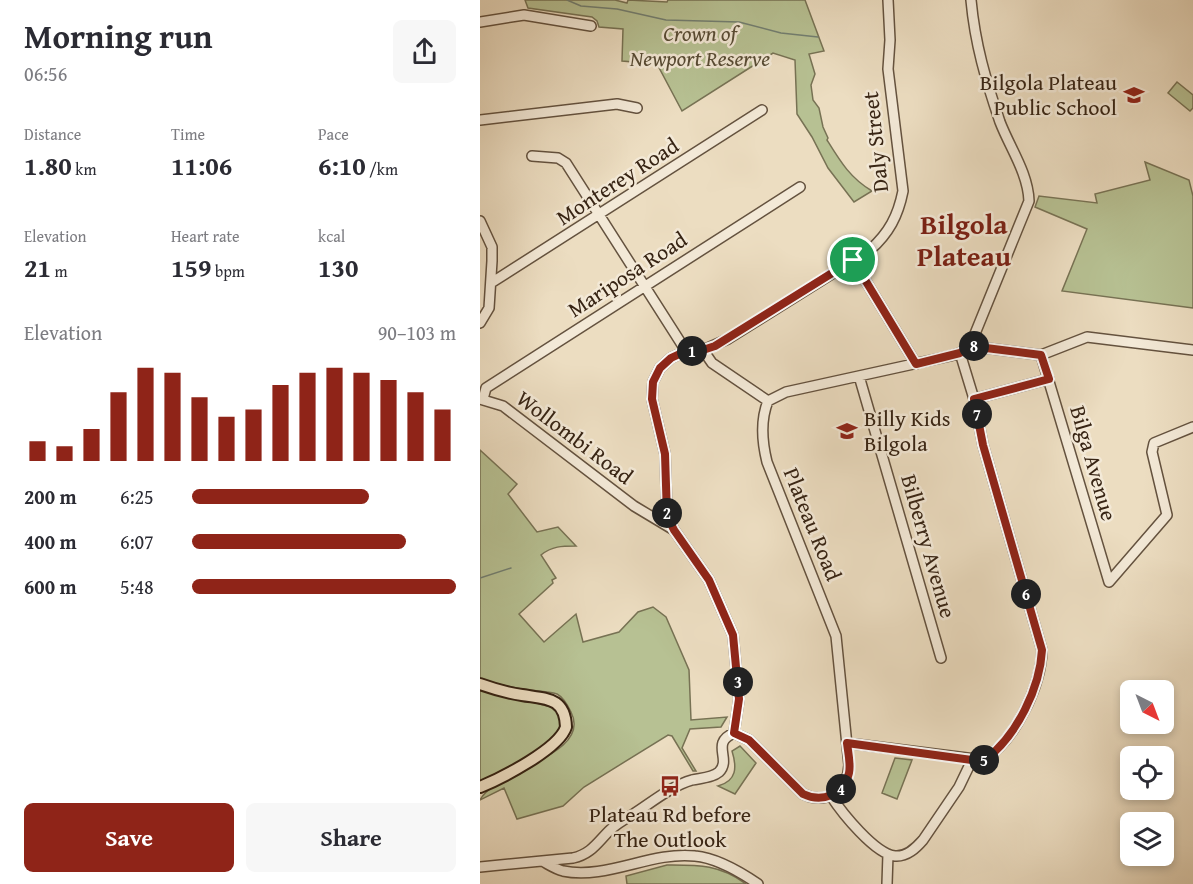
<!DOCTYPE html>
<meta charset="utf-8">
<style>
:root{--surface:#fff;--page:#f7f7f7;--text:#2b2b33;--muted:#7c7c81;--accent:#8f2418}
body{margin:0;font-family:"Gentium Book Plus",serif;background:var(--page);color:var(--text);height:100vh;display:flex;flex-direction:column;font-size:22px;white-space:nowrap}
*{box-sizing:border-box;margin:0}
p{font-size:20px;color:var(--muted)}
.icon{flex:none;width:33px;height:33px;fill:none;stroke:currentColor;stroke-width:2;stroke-linecap:round;stroke-linejoin:round}
.map{position:relative;flex:1;overflow:hidden}
.side{display:flex;flex-direction:column;background:var(--surface);width:480px}
.side>*{flex:none}
.needle{width:39px;rotate:138deg}
.buttons{position:absolute;left:640px;top:680px;display:grid;gap:12px}
.buttons a{display:grid;place-items:center;width:54px;height:54px;border-radius:9px;background:var(--surface);box-shadow:0 3px 9px #0003;font-size:30px}
.pin{position:absolute;display:grid;place-items:center;width:51px;height:51px;color:#fff;margin:-26px;border:3px solid #fff;border-radius:50%;box-shadow:0 2px 6px #0007}
.km{position:absolute;width:30px;height:30px;margin:-15px;border-radius:50%;background:#222;color:#fff;font-size:16px;line-height:30px;text-align:center}
.round{display:grid;place-items:center;flex:none;width:63px;height:63px;border-radius:9px;background:var(--page)}
.head{display:flex;align-items:center;justify-content:space-between;height:102px;padding:0 24px}
h1{font-size:33px;font-weight:800;line-height:45px}
.stats{display:grid;grid-template-columns:repeat(3,1fr);gap:9px;height:102px;padding:6px 24px}
.stats div{display:grid;align-content:center}
.stats b{font-size:26px;font-weight:800}
.stats small{font-size:16px;font-weight:400}
.stats p{font-size:16px}
.chart{height:168px;padding:12px 24px}
.chart p{display:flex;justify-content:space-between}
.chart svg{width:100%;height:108px;margin-top:6px;stroke:var(--accent);stroke-width:6}
.primary-button{display:flex;gap:12px;margin-top:auto;padding:12px 24px}
.primary-button a{flex:1;height:69px;border-radius:9px;background:var(--accent);color:#fff;font-size:24px;font-weight:800;line-height:69px;text-align:center}
.primary-button a+a{background:var(--page);color:var(--text)}
ul{padding:0 24px;list-style:none;font-size:20px}
li{display:grid;grid-template-columns:96px 72px 1fr;align-items:center;height:45px}
li i{height:15px;border-radius:8px;background:var(--accent)}
main{display:flex;flex:1;min-height:0}
.map>svg:first-child{display:block}
</style>
<main>
<section class="side">
<div class="head"><div><h1>Morning run</h1><p>06:56</p></div><a class="round"><svg class="icon" aria-label="share" viewBox="0 0 24 24"><path d="M12 15V3M7 8l5-5 5 5M5 13v7h14v-7"/></svg></a></div>
<div class="stats">
<div><p>Distance</p><b>1.80<small> km</small></b></div>
<div><p>Time</p><b>11:06</b></div>
<div><p>Pace</p><b>6:10<small> /km</small></b></div>
</div>
<div class="stats">
<div><p>Elevation</p><b>21<small> m</small></b></div>
<div><p>Heart rate</p><b>159<small> bpm</small></b></div>
<div><p>kcal</p><b>130</b></div>
</div>
<div class="chart"><p><span>Elevation</span>90–103 m</p>
<svg viewBox="0 0 160 44" preserveAspectRatio="none"><path d="M5 44V36M15 44V38M25 44V31M35 44V16M45 44V6M55 44V8M65 44V18M75 44V26M85 44V23M95 44V13M105 44V8M115 44V6M125 44V8M135 44V11M145 44V16M155 44V23"/></svg>
</div>
<ul>
<li><b>200 m</b>6:25<i style="width:67%"></i></li>
<li><b>400 m</b>6:07<i style="width:81%"></i></li>
<li><b>600 m</b>5:48<i style="width:100%"></i></li>
</ul>
<div class="primary-button"><a>Save</a><a>Share</a></div>
</section>
<div class="map">
<svg width="713" height="884" viewBox="0 0 713 884">
<rect width="100%" height="100%" fill="#ecddc1"/>
<filter id="stains"><feTurbulence type="fractalNoise" baseFrequency=".00333" numOctaves="4"/><feColorMatrix values="0 0 0 0 .2 0 0 0 0 .09 0 0 0 0 .02 0 0 0 .5 -.17"/></filter>
<radialGradient id="worn" r=".72"><stop offset=".6" stop-color="#630" stop-opacity="0"/><stop offset="1" stop-color="#630" stop-opacity=".3"/></radialGradient>
<path fill="#b7c193" stroke="#777254" stroke-width="1.5" d="M45,0H135L147,3L148,0L187,2L188,0H325L344,51L329,54L335,74L331,85L333,100L339,108L343,127L348,138L347,140C360,161 370,178 392,191L374,202L348,168L332,137L317,114L315,60L293,53L202,111L177,64L142,61L143,29L119,27L117,21L112,17L48,8Z
M697,82L713,95V108L710,111L688,93Z
M665,162L709,180L713,196V308L582,291L607,229L555,207L559,196L617,203L615,194L670,180Z
M0,450L37,484L28,494L57,532L78,527L96,546C82,546 72,546 61,555L76,578L72,580L73,583L39,614L64,642L96,614L103,642L139,632L158,612L173,607L186,617L209,670L211,720L247,717L241,727L210,729L202,748L216,771H213L192,736L188,735L104,787L83,806L37,819L24,788L0,800C14,771 113,755 91,712C88,706 83,697 77,694C69,691 58,691 49,690C32,688 17,684 0,679Z
M0,688L71,707C79,712 85,720 79,730C69,748 19,773 0,781Z
M260,746L276,763L255,794L238,786C257,781 257,767 252,751Z
M415,758L432,760L417,799L402,793Z
M187,865C217,865 239,864 266,884H147L146,876Z"/>
<g fill="none" stroke-linecap="round" stroke-linejoin="round">
<path stroke="#727f72" stroke-width="1.5" d="M87,0L101,6L137,9L186,20L259,22L301,33L338,37
M0,578L31,568"/>
<g stroke="#64523f" stroke-width="12">
<path id="minor" d="M0,22L44,15L111,26
M0,120L137,104L157,108
M52,156L78,158L86,163L206,351
M0,221L12,247V261L9,308L0,323
M373,260L436,364
M11,283L282,110
M490,346L561,355L607,337L713,350
M223,350L232,363L288,401
M561,355L629,582
M379,376L461,658
M0,399L23,406L154,506L194,530
M3,399L6,388L320,187
M494,399L569,379
M629,582L687,515L672,452L674,443L713,427
M254,733L259,699L253,635L229,580L194,530L187,516L185,454L172,399L173,382L180,368L191,358L206,351L223,350L248,339L390,250C409,233 418,216 423,191L408,69L410,40L408,0
M367,743L503,760C535,741 561,686 562,650L503,445L494,399L480,353
M351,796C362,813 395,854 415,856C427,857 436,848 443,840L479,787L492,760
M62,861C68,864 75,869 83,871C127,880 171,851 215,856C237,858 259,871 278,884
M0,867L93,858C111,854 117,843 129,831C136,824 143,820 152,815C171,803 191,786 212,780C221,778 232,778 239,772C252,759 230,743 254,733L269,740L323,794C346,805 368,791 369,765L356,636L287,462C282,442 280,421 288,401L306,392L470,356L480,353L490,346L549,201C548,173 530,148 520,122C506,81 495,44 491,0
M407,884L408,854"/>
</g>
<g stroke="#372414" stroke-width="14">
<path id="major" d="M0,684C14,689 28,693 42,695C66,699 85,697 86,727C79,749 22,778 0,787"/>
</g>
<use href="#minor" stroke="#f3e9d7" stroke-width="9"/>
<use href="#major" stroke="#ecddc1" stroke-width="10"/>
</g>
<g fill="none" stroke-linecap="round" stroke-linejoin="round">
<g stroke="#fff" stroke-width="12">
<path id="route" d="M373,260L436,364L480,353L490,346L561,355L569,379L494,399L503,445L562,650C560,688 537,735 506,759L499,761L367,743C368,752 371,764 369,773C364,795 342,803 323,794L269,740L254,733L259,699L253,635L229,580L194,530L187,516L185,454L172,399L173,382L180,368L191,358L206,351L223,350L235,346Z"/>
</g>
<use href="#route" stroke="#8f2418" stroke-width="8"/>
</g>
<defs>
<g id="school-bare" transform="scale(1.62)"><path d="M0-5L7-2L0 1L-7-2ZM-4 1L0 2.5L4 1V4Q0 6-4 4Z" fill="#8f2418" stroke="#f3e9d7" stroke-width="2.5" paint-order="stroke"/></g>
<g id="bus-bare" transform="scale(1.62)"><path d="M-5-6H5V4H4V6H2V4H-2V6H-4V4H-5ZM-3.5-4V0h7V-4ZM-3.5 1.2v1.5H-2V1.2ZM2 1.2v1.5H3.5V1.2Z" fill="#8f2418" stroke="#f3e9d7" stroke-width="2.5" paint-order="stroke"/></g>
</defs>
<g fill-rule="evenodd">
<use href="#school-bare" x="654" y="95"/>
<use href="#school-bare" x="367" y="431"/>
<use href="#bus-bare" x="190" y="786"/>
</g>
<g text-anchor="middle" stroke-width="5" stroke-linejoin="round" paint-order="stroke">
<g font-size="22" font-style="italic" fill="#574b34" stroke="#f3e9d7">
<text x="220" y="41">Crown of<tspan x="220" dy="25">Newport Reserve</tspan></text>
</g>
<g font-size="22" fill="#372414" stroke="#f3e9d7" text-anchor="end">
<text x="637" y="90">Bilgola Plateau<tspan x="637" dy="25">Public School</tspan></text>
<text x="384" y="426" text-anchor="start">Billy Kids<tspan x="384" dy="25">Bilgola</tspan></text>
<text x="190" y="822" text-anchor="middle">Plateau Rd before<tspan x="190" dy="25">The Outlook</tspan></text>
</g>
<g font-size="22" fill="#372414" stroke="#f3e9d7">
<text transform="translate(395 142) rotate(-96)" y="8">Daly Street</text>
<text transform="translate(137 181) rotate(-33)" y="8">Monterey Road</text>
<text transform="translate(147 274) rotate(-33)" y="8">Mariposa Road</text>
<text transform="translate(95 437) rotate(37)" y="8">Wollombi Road</text>
<text transform="translate(614 463) rotate(74)" y="8">Bilga Avenue</text>
<text transform="translate(333 524) rotate(68)" y="8">Plateau Road</text>
<text transform="translate(449 546) rotate(74)" y="8">Bilberry Avenue</text>
</g>
<g font-size="28" font-weight="bold" fill="#7a1f14" stroke="#f3e9d7">
<text x="484" y="234">Bilgola<tspan x="484" dy="32">Plateau</tspan></text>
</g>
</g>
<rect width="100%" height="100%" filter="url(#stains)"/>
<rect width="100%" height="100%" fill="url(#worn)"/>
</svg>
<div class="buttons">
<a><svg class="needle" viewBox="-14 -14 28 28"><path d="M0-13l5 13h-10z" fill="#e53935"/><path d="M0 13l5-13h-10z" fill="#7c7c81"/></svg></a>
<a><svg class="icon" aria-label="locate" viewBox="0 0 24 24"><circle cx="12" cy="12" r="6"/><path d="M12 2v4M12 18v4M2 12h4M18 12h4"/></svg></a>
<a><svg class="icon" aria-label="layers" viewBox="0 0 24 24"><path d="M12 4l9 5-9 5-9-5zM3 14l9 5 9-5"/></svg></a>
</div>
<div class="pin" style="left:373px;top:260px;background:#1e9e55"><svg class="icon" aria-label="arrive" viewBox="0 0 24 24"><path d="M6 21V4h12l-3 4 3 4H6"/></svg></div>
<b class="km" style="left:212px;top:351px">1</b>
<b class="km" style="left:187px;top:513px">2</b>
<b class="km" style="left:258px;top:682px">3</b>
<b class="km" style="left:361px;top:789px">4</b>
<b class="km" style="left:504px;top:760px">5</b>
<b class="km" style="left:546px;top:594px">6</b>
<b class="km" style="left:497px;top:414px">7</b>
<b class="km" style="left:494px;top:346px">8</b>
</div>
</main>
